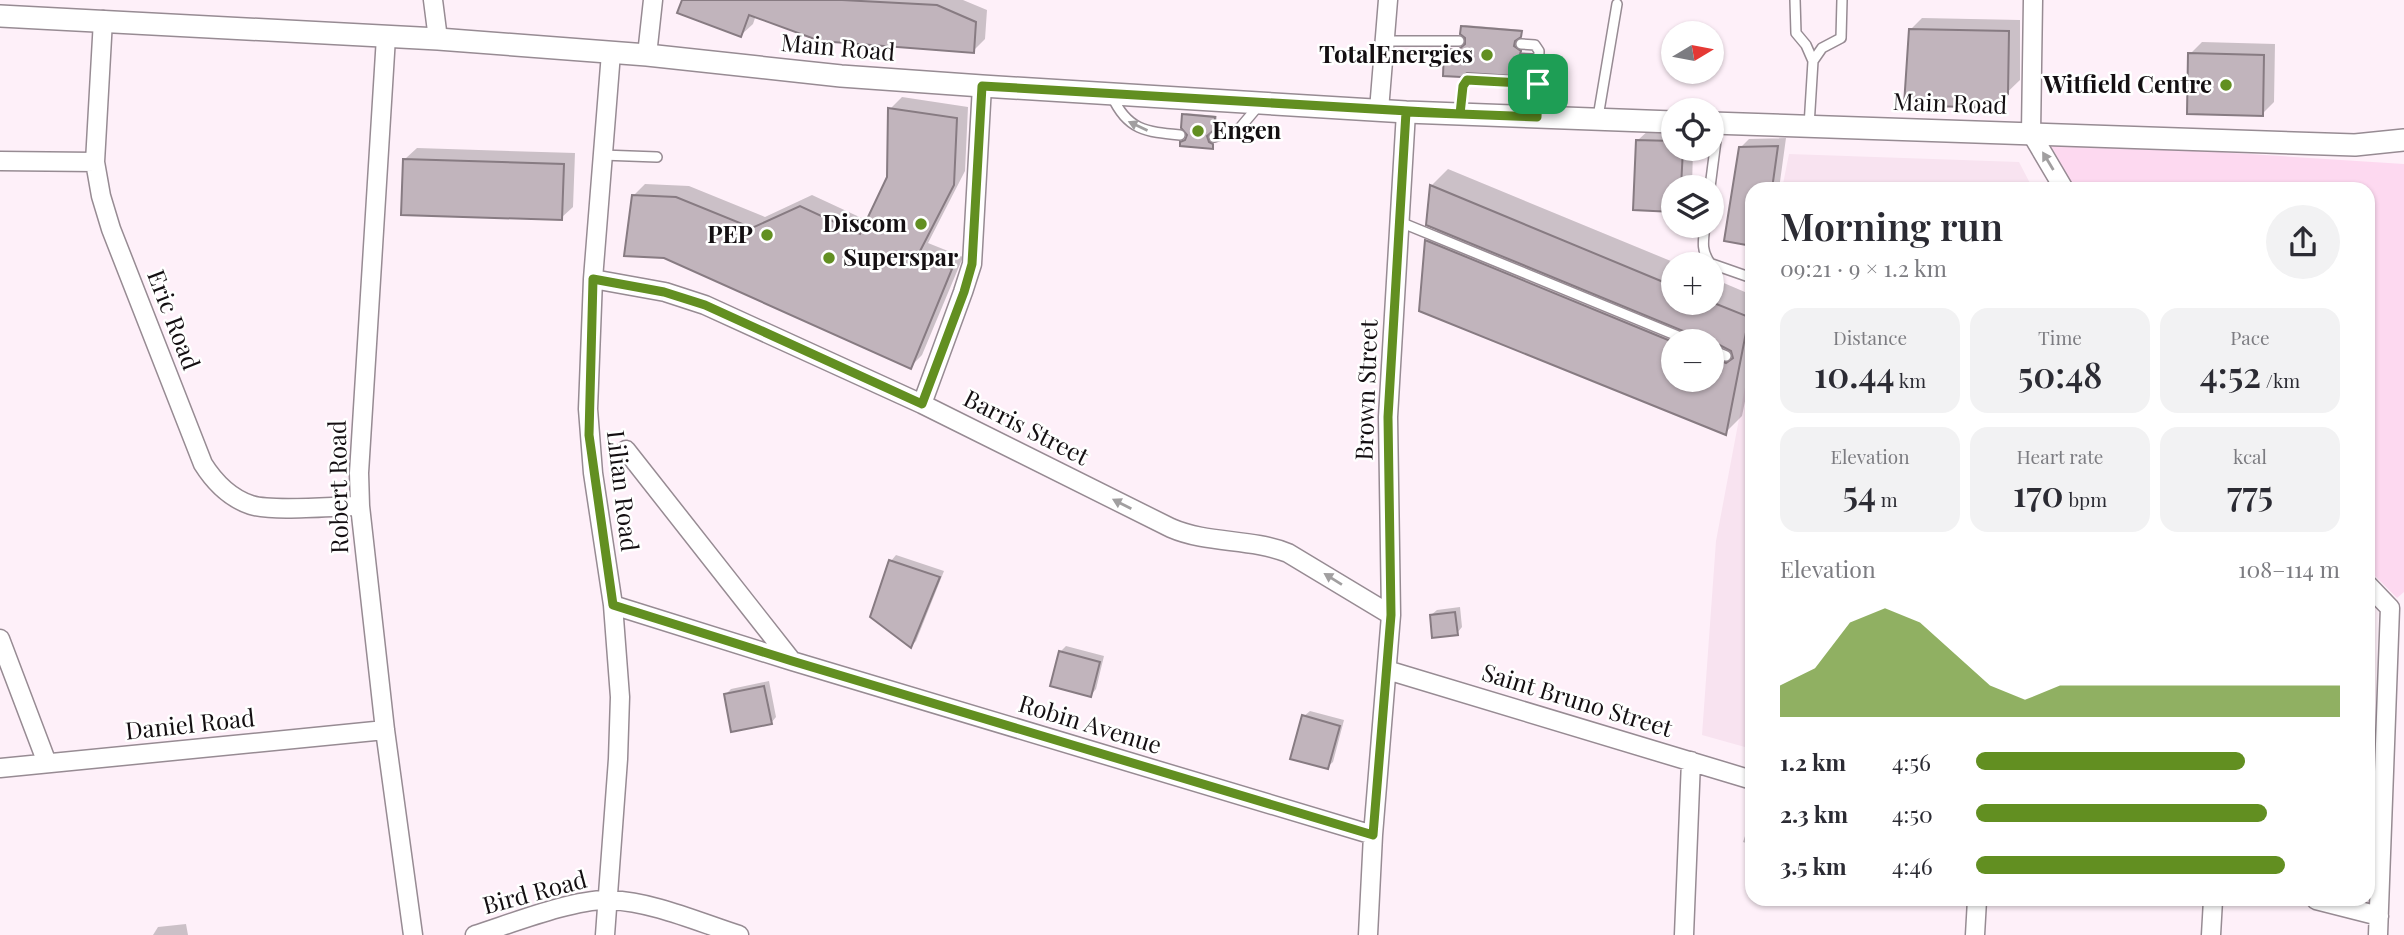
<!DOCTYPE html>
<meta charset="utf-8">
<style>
:root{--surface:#fff;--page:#f2f2f3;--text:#2b2b33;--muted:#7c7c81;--accent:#628f21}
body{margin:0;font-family:"Playfair Display",serif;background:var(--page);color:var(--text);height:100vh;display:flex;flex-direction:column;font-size:26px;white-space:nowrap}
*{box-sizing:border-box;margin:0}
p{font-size:23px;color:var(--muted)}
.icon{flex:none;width:38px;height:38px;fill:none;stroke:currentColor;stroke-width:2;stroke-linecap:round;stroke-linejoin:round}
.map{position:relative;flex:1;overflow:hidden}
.drawer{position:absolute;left:1745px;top:182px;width:630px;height:724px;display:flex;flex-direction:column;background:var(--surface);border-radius:21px;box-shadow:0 2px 5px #0004}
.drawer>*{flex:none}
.needle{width:46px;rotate:80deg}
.buttons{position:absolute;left:1661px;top:21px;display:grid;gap:14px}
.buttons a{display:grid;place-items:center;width:63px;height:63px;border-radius:50%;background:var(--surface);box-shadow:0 2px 5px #0004;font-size:35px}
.pin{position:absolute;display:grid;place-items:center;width:60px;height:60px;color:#fff;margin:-30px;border-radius:14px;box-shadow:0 4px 10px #0006}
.round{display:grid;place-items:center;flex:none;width:74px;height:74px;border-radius:37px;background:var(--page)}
.overview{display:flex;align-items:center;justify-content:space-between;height:119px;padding:0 35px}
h1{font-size:38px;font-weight:600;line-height:52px}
.figures{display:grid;grid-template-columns:repeat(3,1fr);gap:10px;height:119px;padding:7px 35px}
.figures div{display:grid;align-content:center;border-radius:18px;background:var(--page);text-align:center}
.figures b{font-size:35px;font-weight:600}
.figures small{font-size:19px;font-weight:400}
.figures p{font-size:19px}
.chart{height:196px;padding:14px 35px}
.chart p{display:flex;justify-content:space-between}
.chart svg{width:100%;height:126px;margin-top:7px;fill:var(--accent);opacity:.7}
ul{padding:0 35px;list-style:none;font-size:23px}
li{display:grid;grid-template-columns:112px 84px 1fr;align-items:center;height:52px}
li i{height:18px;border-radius:9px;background:var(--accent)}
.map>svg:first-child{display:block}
</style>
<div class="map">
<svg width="2404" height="935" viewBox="0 0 2404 935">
<rect width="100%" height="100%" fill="#fef0f9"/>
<path fill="#f8e3f0" d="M1789,154L2019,162L2033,189H1782Z
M1752,350V749L1702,735L1716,541Z"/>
<path fill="#fdd9f0" d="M2048,141L2404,164V592L2397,598L2368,569V189H2075Z"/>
<path fill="#0003" fill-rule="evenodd" d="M684,0H963L987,10L985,39L973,51L756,15L753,24L741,35Z
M1922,18L2020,20V80L1993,106L1911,29Z
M1465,25L1523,30L1516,41L1522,49V52L1533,53V72L1531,75L1446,50L1448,48H1462L1467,44L1462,27Z
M2202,42L2275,44L2274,102L2262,114L2190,54Z
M902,97L968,107L965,171L928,243L963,257L922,355L911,366L633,196L645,184L689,186L765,217L812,195L868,221L888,178L890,109Z
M1186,113L1217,116L1216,125L1209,133L1211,140L1214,141L1212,147L1182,143L1189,135L1184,115Z
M1650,129L1673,130V149H1693L1692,187H1673V210L1638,140Z
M1786,138L1779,189H1752L1740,148L1749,139Z
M417,148L575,153L573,207L561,218L405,159Z
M1448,169L1678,264H1673V303H1712V278L1752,295V367L1742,416L1725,433L1420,310L1427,241L1439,228L1431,186ZM1673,341H1712V380H1673Z
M896,555L944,571L916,641L911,646L891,561Z
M1460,607L1462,627L1457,633L1431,615L1437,610Z
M1066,646L1104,656L1096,689L1091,695L1060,652Z
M769,681L776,717L771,723L726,694L731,689Z
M1310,711L1344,720L1333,762L1327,767L1304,716Z
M1752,815V845L1743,842Z
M186,924L188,935H153L158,927Z"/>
<path fill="#c1b4bc" stroke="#877b82" stroke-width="2" d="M682,0H842L937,5L976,22L974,53L820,41L749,15L741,37L677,13Z
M1461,26L1522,31L1521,37L1515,41L1514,46L1521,51L1520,54H1532L1531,77L1467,73L1461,77L1443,76L1444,49L1458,50L1465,44V38L1460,34Z
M1909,29L2009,31L2008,94L1994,108L1904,105Z
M2188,53L2264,55L2263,116L2187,114Z
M888,108L957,118L954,185L918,255L952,269L911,369L664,258L624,256L632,195L676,197L752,228L800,206L860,234L887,177Z
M1182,114L1215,117L1214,130L1207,136L1209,142L1213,144V149L1180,146V142L1185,140L1187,135L1181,128Z
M1636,140L1673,141V149H1683L1681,187H1673V212L1633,210Z
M1778,146L1772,189H1752V246L1724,241L1739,147Z
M403,159L564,164L562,220L401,215Z
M1430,185L1673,286V303H1714L1749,317L1726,435L1419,311L1425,240L1673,342V380H1712V357L1726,363L1733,358L1731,351L1712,341H1697L1693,335L1426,225Z
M889,560L940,577L911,648L870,617Z
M1455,612L1458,635L1432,638L1430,615Z
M1059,651L1100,662L1091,697L1050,686Z
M764,686L772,724L731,732L724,694Z
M1302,715L1340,726L1328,769L1290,759Z"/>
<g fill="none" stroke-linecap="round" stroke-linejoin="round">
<g stroke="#978b93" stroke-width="12">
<path id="service" d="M1795,0L1796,33L1806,45L1813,61L1809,126
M1385,41H1459
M1521,44L1535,45L1539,51L1537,115
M1813,61L1822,48L1841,38L1842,0
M1112,96C1127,130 1146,132 1180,135
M1460,113L1463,86L1467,80L1538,84
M1598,117L1617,4
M1214,137L1239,129L1260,104
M602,155L657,157
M1710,187L1718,125
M1400,222L1690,341
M1705,226C1703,241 1701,252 1711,264
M1712,264L1752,278
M1712,350L1726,356"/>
</g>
<g stroke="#978b93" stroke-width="21">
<path id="minor" d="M433,0L438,39
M2033,0L2031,133L2064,189
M103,20L95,162L101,196L111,229L203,464C215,483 230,498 251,505C272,512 335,506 360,506
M386,37L359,473L360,506L385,730L413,935
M647,55L653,0
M1379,110L1388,0
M0,161L95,162
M593,279L665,292L705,305L922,404L1171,528C1208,544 1250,538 1288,553L1391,615
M922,404L963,292L972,264L982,86
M626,450L792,661
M2368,585L2390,608
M613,605L792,661L1373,835
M0,639L47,763
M1387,670L1752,780
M0,768L385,730
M2316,900L2379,916
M475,935C510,924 576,898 610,900C654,902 698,922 739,935
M605,935L618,759L620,697L613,605L593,473L588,409L593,279L611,53
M1368,935L1373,835L1391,615L1388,417L1406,112
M1684,935L1691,761
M1975,935L1977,900
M2211,935L2213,900
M2378,935L2390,608"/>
</g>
<g stroke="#978b93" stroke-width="24">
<path id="tertiary" d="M0,16L438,39L647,55L841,76L982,86L1406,112L1673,122
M1712,123L2355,145L2404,140"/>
</g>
<use href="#service" stroke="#fff" stroke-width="9"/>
<use href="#minor" stroke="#fff" stroke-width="18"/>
<use href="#tertiary" stroke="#fff" stroke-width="21"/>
</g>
<defs><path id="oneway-solid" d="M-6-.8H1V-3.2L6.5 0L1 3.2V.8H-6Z" transform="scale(1.75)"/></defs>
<g fill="#a19fa0">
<use href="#oneway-solid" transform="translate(1138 126) rotate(-155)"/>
<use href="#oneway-solid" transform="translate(2048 161) rotate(-121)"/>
<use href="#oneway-solid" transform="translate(1122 504) rotate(-153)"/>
<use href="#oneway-solid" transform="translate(1333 579) rotate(-148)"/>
</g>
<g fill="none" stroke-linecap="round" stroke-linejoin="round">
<g stroke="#fff" stroke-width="14">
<path id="route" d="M1538,84L1467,80L1463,86L1460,114L982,86L972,264L964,292L922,404L705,305L664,292L593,279L589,435L613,605L792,661L1373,835L1391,615L1388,417L1406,112L1537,117L1538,84"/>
</g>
<use href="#route" stroke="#628f21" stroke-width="9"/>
</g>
<g fill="#628f21" stroke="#fff" stroke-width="2.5">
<circle cx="1487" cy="55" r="7"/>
<circle cx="2226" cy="85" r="7"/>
<circle cx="1198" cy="131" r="7"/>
<circle cx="921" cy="224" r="7"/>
<circle cx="767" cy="235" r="7"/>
<circle cx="829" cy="258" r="7"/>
</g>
<g text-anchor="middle" stroke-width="5" stroke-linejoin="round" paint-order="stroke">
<g font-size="24" fill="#140f12" stroke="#fff">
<text transform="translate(838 48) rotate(5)" y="8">Main Road</text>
<text transform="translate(1950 104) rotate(2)" y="8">Main Road</text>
<text transform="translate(173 320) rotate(69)" y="8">Eric Road</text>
<text transform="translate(1367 390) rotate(-88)" y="8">Brown Street</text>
<text transform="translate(1026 428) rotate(27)" y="8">Barris Street</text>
<text transform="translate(339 487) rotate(-91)" y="8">Robert Road</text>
<text transform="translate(622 491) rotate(83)" y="8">Lilian Road</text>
<text transform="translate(1577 701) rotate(17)" y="8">Saint Bruno Street</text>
<text transform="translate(190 725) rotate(-6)" y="8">Daniel Road</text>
<text transform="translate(1090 725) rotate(17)" y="8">Robin Avenue</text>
<text transform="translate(535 893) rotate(-15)" y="8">Bird Road</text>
</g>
<g font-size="24" font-weight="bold" fill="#140f12" stroke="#fff" text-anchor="end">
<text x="1473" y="63">TotalEnergies</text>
<text x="2212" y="93">Witfield Centre</text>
<text x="1212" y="139" text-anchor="start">Engen</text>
<text x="907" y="232">Discom</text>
<text x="753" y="243">PEP</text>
<text x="843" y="266" text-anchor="start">Superspar</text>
</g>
</g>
</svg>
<div class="buttons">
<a><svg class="needle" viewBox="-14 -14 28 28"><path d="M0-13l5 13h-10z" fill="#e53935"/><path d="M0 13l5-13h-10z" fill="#7c7c81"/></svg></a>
<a><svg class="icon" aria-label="locate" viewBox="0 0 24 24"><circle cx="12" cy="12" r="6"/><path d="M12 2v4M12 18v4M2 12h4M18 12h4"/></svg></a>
<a><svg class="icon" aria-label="layers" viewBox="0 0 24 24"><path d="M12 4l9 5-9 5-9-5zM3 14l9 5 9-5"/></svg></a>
<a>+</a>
<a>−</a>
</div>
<div class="pin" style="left:1538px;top:84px;background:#1e9e55"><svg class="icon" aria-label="arrive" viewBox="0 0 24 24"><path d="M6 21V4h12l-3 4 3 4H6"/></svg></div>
<section class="drawer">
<div class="overview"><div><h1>Morning run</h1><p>09:21 · 9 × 1.2 km</p></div><a class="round"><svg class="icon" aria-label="share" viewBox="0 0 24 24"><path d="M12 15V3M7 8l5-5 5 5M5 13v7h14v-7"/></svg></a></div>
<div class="figures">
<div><p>Distance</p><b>10.44<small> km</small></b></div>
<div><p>Time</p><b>50:48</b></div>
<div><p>Pace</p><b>4:52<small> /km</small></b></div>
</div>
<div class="figures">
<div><p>Elevation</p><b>54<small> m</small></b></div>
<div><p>Heart rate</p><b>170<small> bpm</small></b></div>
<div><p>kcal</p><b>775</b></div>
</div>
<div class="chart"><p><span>Elevation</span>108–114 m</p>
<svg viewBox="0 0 160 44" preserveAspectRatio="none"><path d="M0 44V33L10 27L20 11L30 6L40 11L50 22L60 33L70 38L80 33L90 33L100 33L110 33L120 33L130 33L140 33L150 33L160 33V44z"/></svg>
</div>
<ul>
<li><b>1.2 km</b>4:56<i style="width:74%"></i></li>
<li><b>2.3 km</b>4:50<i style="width:80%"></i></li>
<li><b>3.5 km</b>4:46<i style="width:85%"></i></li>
</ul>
</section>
</div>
